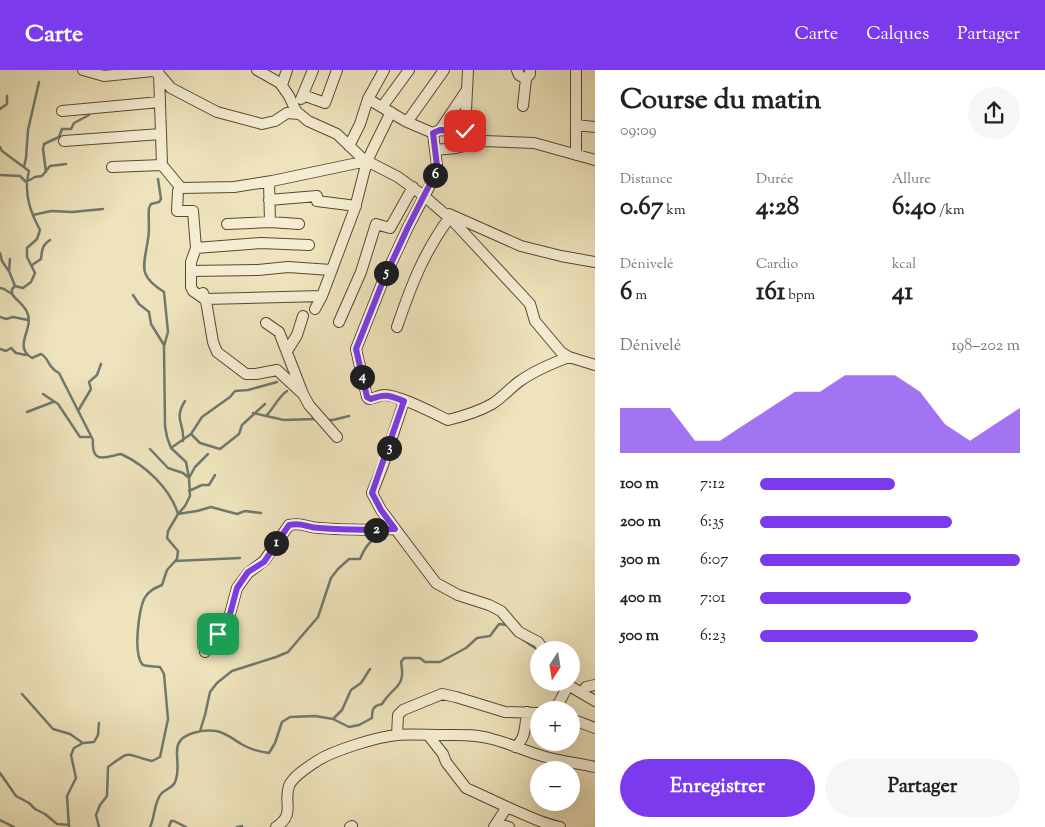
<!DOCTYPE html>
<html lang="fr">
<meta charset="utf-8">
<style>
:root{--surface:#fff;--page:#f6f6f6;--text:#222;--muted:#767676;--accent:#7c3aed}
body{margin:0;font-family:"Sorts Mill Goudy",serif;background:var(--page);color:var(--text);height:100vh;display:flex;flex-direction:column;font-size:19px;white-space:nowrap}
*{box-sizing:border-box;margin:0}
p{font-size:16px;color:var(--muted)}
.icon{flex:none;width:28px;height:28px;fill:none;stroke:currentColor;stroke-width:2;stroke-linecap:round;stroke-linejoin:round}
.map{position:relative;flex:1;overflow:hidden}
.sheet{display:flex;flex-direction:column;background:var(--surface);width:450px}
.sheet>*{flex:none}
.needle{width:32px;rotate:192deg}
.controls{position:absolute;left:530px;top:571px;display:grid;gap:10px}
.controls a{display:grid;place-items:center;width:50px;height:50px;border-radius:50%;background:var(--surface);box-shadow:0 5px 20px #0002;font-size:25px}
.pin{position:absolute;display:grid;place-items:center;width:42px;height:42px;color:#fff;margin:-21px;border-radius:10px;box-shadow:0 2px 8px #0006}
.km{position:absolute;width:25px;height:25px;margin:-12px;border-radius:50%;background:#222;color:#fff;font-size:14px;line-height:25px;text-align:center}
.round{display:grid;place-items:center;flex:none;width:52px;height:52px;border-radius:26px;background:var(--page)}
.head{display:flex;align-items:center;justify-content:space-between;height:85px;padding:0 25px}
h1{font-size:28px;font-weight:700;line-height:38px}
.metrics{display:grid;grid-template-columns:repeat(3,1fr);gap:8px;height:85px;padding:5px 25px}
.metrics div{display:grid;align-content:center}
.metrics b{font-size:25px;font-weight:700}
.metrics small{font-size:14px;font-weight:400}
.metrics p{font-size:14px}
.chart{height:140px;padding:10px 25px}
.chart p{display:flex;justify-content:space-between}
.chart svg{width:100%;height:90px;margin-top:5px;fill:var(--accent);opacity:.7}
.primary-button{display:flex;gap:10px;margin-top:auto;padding:10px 25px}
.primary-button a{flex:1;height:58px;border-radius:30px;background:var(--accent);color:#fff;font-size:20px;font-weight:700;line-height:58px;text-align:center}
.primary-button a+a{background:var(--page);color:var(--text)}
ul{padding:0 25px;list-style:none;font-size:16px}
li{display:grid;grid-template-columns:80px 60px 1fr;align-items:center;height:38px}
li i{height:12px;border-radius:6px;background:var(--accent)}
header{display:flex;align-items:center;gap:30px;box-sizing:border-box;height:70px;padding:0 25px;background:var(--accent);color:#fff}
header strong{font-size:24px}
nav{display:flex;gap:28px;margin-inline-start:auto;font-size:18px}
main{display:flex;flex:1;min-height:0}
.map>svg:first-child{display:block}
</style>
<header>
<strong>Carte</strong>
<nav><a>Carte</a><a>Calques</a><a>Partager</a></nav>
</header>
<main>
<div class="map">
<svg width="595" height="757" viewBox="0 0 595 757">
<rect width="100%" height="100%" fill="#eee3bc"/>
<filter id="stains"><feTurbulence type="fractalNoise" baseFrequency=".004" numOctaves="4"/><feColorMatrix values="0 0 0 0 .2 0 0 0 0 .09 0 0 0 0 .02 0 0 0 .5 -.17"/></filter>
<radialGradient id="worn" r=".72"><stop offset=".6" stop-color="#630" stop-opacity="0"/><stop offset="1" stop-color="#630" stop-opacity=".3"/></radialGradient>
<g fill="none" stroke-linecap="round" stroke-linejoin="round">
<path stroke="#6f796e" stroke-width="2.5" d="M0,39L7,34V26
M0,77L2,81L29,101C23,122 30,142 40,160L37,169L27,178V187L35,203L31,212L23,218L15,216L12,219V224C16,230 24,235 27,242C35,259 12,276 32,288L41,284C50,289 47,297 59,303L93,370C91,395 106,387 121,384C145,395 170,418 178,444L168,461L167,468L178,481L177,489L167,500L162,515C155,518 148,521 144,529C139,541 133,582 142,594C144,597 155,596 160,597L164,604L168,649L160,687L152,691C125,685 133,678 108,697L107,726L100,735L96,745L99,757
M24,97L26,88L28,60L39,12
M46,102L43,79L44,74L59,67L62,59H71L74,53L89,45
M0,105L20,106L26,112L35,107L42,106L50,96L66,94
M158,109L161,129L159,132L151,134L149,138C148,148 150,159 148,169C144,197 137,205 164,222L168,262L164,276L165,356L167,367L171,378L186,392L189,408L190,426L185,436L178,444
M33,145L51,141L72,142L103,139
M0,183L2,191L8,200
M10,189L9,201L15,216
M32,195L41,189C42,180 42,175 50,170
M0,218L4,219L12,224
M133,225L139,234L149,242L151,254L164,275
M0,247L6,249L13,247L28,250
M0,279L6,281L11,278L16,283L26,285
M43,324L58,334L80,367H91
M78,341L91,319L89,312L97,305L101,294
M27,342L53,332
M253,343L284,350L316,349
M266,346C274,338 278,327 287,321
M326,350H333L349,346
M191,364L202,347L230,327L235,321L248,320L277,312
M183,371C185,353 173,350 185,331
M171,378L191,364L200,373L220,379L239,364L242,355L265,334
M150,379L168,398L183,403L189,408L195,397L208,384
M189,421L202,415H209L215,405
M178,444L197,441L211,437L237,444L245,441L261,443
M175,491L240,488
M522,569L538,580
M22,624L53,659L70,664L83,673L74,678L71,685L76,708L67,726L69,757
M333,649L342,640L351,620L361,613L370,599
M200,661L205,645L210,622L217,613L232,601L276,587L288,582L318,547L331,508L338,499L349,489H360C364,480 368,472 377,467
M84,673L94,672L98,665L99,653
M0,703L16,726L29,733L35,739L45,744L57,754L69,755
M0,750L14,757
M150,757C155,747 154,732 161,724C165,719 173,718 175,712C184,691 165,672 193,663C200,661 208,660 216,661C227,663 234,670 243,675C250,679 261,682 269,683L275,673L282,652L290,647L315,646L333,649L349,657L359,655L372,648C372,639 373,636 382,634C394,615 406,618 401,592L404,588H420L425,592H440L466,578L477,568L490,566L499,554L507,555
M169,757L171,751H174L186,757
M237,757L242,756"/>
<g stroke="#5c4730" stroke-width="12">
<path id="minor" d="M83,0L104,6L153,1L159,4L171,18L217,42L262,54L275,51L287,43L299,44
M257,0L280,13L289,26L296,41L308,51L337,64L363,89L398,107L424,126L454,152L530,234L535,251L561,282L569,287L595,295
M517,0L519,5L526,9
M576,0V85
M282,15L287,0
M303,25L325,33L337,0
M301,29L313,0
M368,29L407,52L433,63
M523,36L526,9L530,4V0
M382,37L409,0
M62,41L160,32
M407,52L444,0
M576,55L595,57
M440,60L466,21
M64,71L161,64
M349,76L360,54L368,29L384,0
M435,80L433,63L440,60L465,61L468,0
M162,95L181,118L178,121L177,141H193L196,178L191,192V217L193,221L203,228
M112,97L162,95L159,3
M269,112L270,152
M181,118L234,117L272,111L367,91
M269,130L317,126V131L356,136
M449,144L521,176L561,186L595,192
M227,154L270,152L299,154
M196,178L261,173L309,175
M191,201L258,200L288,197L331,200
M203,223L206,231L213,272L217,282L246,304H256L277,300L303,324
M205,229L322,226
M315,239L322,226L355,138L367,91L391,42
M339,252L361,202L376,154L390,158L413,117
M266,253L279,262L303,324L309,335L337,367
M397,257C411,216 423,184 449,148
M287,281L297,265L303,246
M569,287C553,293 534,301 520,311C510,318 502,328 492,334C478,342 464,346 448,350C433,343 400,325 384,325C379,325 374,329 369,329L367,327L356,279L383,211L408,157L435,106L437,96L435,80L456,78L484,71L534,73L595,90
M404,331L383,395L372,423L381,440L436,513L458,525L489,535L501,541L519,562L538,572L544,580
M205,582L230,544L237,518L248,503L264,491L289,455C304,452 307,458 320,458C345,460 370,460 395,459
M563,612L595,631
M582,622L586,617L595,615
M555,640L568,616
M571,649L595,658
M397,665L398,645L403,640L442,624L456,627L505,642L539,643
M428,665L443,684L446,692L466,718L507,737L494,757
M515,677C526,669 525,655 527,642
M507,737C524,744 542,754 560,757
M497,754L509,757
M276,757C296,744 283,732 289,716C293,706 308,697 317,691C334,680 377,667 397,665C412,664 428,665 443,665C459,665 476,664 492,669C508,673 523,680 539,685C557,691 577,693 595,697
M350,757L352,756"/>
</g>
<use href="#minor" stroke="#f4edd3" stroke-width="10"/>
</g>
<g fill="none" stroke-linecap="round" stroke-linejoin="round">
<g stroke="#fff" stroke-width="10">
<path id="route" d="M218,564L230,544L237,518L248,502L264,492L289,455C304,452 306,458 320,458C345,460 370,460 395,459L381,440L372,423L404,331C390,326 386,323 371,329L367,327L356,279L383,211L408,157L434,106L437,96L433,63L440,60L465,61"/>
</g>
<use href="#route" stroke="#7c3aed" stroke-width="6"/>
</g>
<rect width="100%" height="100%" filter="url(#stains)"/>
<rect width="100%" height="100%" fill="url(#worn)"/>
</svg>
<div class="controls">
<a><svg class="needle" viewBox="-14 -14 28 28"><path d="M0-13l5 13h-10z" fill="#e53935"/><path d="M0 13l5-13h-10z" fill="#767676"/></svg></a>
<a>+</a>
<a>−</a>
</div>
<div class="pin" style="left:218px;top:564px;background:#1e9e55"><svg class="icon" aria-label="arrive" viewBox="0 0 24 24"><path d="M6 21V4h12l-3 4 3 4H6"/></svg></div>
<div class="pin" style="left:465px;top:61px;background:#d93025"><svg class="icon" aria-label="check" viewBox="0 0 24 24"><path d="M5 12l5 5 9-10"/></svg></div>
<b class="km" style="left:276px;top:473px">1</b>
<b class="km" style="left:376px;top:460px">2</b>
<b class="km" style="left:389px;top:378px">3</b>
<b class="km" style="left:362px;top:307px">4</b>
<b class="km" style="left:386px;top:203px">5</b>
<b class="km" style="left:435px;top:105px">6</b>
</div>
<section class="sheet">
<div class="head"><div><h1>Course du matin</h1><p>09:09</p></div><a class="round"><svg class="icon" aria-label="share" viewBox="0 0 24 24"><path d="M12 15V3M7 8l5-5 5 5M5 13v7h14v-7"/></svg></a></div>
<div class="metrics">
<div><p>Distance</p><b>0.67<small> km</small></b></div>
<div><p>Durée</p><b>4:28</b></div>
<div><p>Allure</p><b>6:40<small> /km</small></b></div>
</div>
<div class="metrics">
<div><p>Dénivelé</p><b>6<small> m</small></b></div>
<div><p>Cardio</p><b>161<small> bpm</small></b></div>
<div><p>kcal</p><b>41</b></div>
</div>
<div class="chart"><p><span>Dénivelé</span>198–202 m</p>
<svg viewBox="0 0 160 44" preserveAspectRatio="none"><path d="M0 44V22L10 22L20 22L30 38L40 38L50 30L60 22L70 14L80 14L90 6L100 6L110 6L120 14L130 30L140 38L150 30L160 22V44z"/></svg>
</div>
<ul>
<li><b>100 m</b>7:12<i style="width:52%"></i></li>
<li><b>200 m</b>6:35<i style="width:74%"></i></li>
<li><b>300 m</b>6:07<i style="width:100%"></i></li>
<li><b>400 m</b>7:01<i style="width:58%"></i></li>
<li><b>500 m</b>6:23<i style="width:84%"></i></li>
</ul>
<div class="primary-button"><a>Enregistrer</a><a>Partager</a></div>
</section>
</main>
